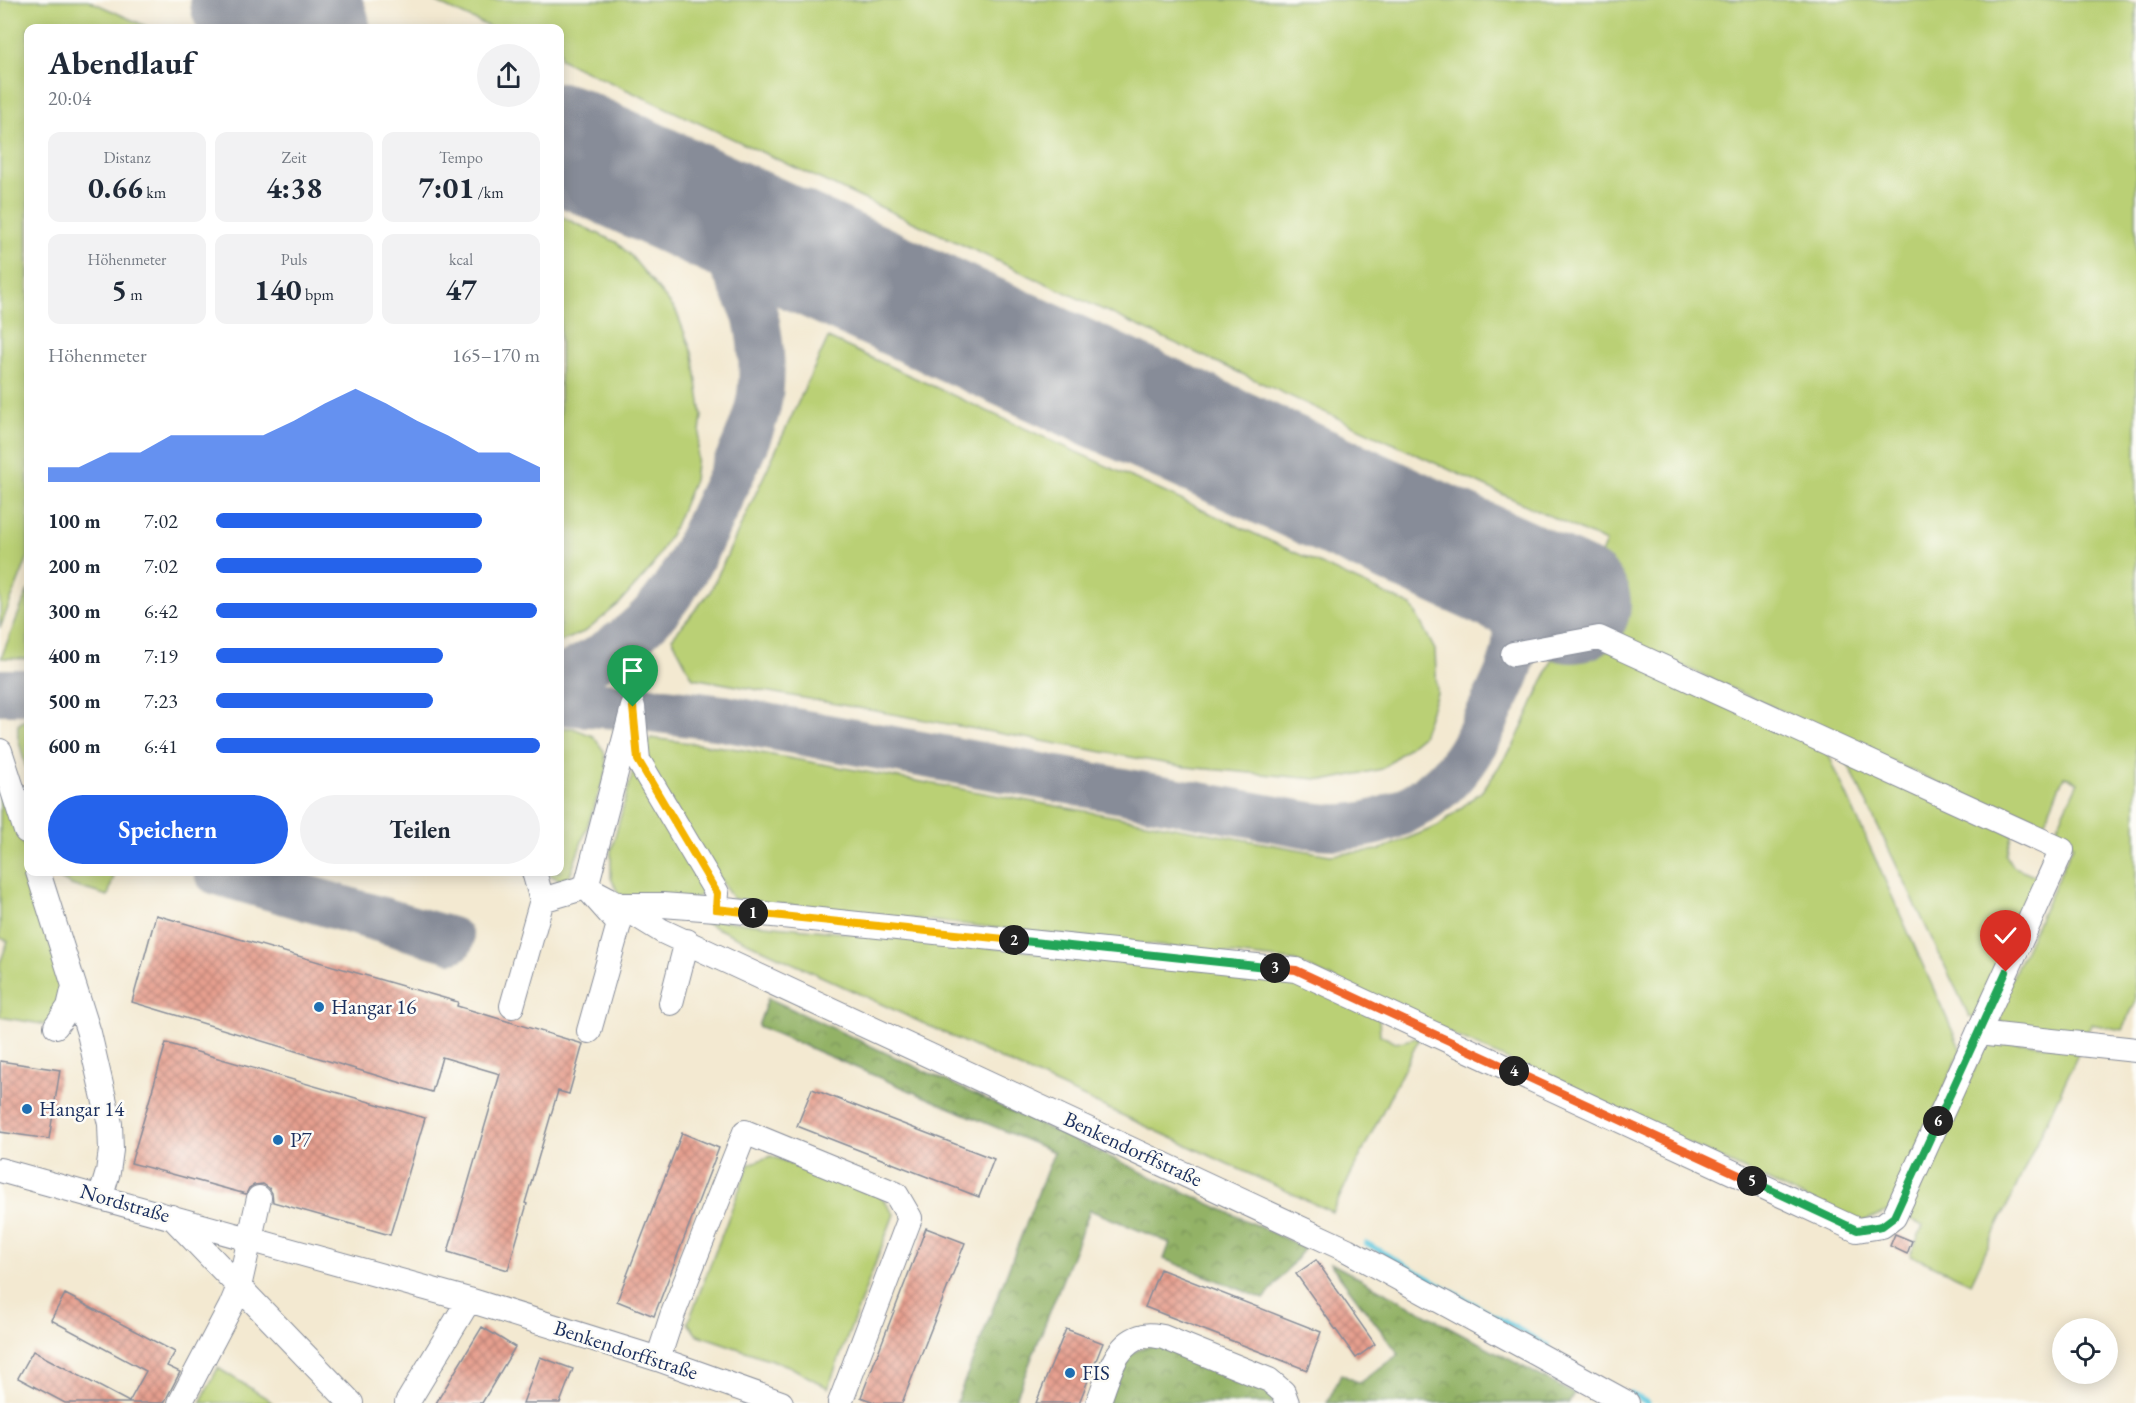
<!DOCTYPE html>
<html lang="de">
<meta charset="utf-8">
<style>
:root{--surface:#fff;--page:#f2f2f3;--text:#1f2937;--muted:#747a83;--accent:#2563eb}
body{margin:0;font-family:"EB Garamond",serif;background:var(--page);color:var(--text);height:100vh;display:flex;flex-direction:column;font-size:22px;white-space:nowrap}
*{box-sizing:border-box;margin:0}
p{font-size:20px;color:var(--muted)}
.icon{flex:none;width:33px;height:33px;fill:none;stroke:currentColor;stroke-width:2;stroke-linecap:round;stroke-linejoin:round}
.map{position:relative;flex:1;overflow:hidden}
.sheet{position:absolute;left:24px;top:24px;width:540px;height:852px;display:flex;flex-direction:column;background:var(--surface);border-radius:12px;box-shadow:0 3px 15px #0003}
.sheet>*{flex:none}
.buttons{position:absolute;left:2052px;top:1318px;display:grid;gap:12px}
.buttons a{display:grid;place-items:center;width:66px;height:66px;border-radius:50%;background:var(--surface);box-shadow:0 3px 15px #0003;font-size:30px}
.pin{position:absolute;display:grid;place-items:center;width:51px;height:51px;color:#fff;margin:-62px -26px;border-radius:50% 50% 50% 0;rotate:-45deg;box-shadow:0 0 6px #0007}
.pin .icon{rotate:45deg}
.km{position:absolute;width:30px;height:30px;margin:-15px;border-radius:50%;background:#222;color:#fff;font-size:16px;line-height:30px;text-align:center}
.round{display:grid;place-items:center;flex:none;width:63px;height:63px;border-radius:32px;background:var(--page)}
.head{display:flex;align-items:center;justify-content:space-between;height:102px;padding:0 24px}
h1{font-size:33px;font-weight:700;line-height:45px}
.figures{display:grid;grid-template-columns:repeat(3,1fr);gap:9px;height:102px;padding:6px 24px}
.figures div{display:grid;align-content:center;border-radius:12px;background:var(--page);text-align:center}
.figures b{font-size:30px;font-weight:700}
.figures small{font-size:16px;font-weight:400}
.figures p{font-size:16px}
.chart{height:168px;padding:12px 24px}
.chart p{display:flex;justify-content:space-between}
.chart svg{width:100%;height:108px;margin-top:6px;fill:var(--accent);opacity:.7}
.action{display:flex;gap:12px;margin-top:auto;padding:12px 24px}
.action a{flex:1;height:69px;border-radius:36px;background:var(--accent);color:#fff;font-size:24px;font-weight:700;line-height:69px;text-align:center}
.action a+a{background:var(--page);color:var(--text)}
ul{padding:0 24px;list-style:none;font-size:20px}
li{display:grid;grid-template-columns:96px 72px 1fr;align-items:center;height:45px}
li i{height:15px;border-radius:8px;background:var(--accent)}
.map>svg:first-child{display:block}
</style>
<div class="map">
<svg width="2136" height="1403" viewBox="0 0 2136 1403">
<defs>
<pattern id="forest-crowns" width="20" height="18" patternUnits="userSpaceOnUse" patternTransform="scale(1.5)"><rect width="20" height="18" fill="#93b266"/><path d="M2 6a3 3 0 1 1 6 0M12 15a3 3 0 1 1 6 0" fill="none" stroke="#779157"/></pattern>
<pattern id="building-cross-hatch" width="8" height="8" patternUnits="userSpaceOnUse" patternTransform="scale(1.5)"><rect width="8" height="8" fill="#e69f8e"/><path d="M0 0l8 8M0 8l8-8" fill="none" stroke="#ba8277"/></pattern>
</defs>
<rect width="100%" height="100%" fill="#fdfcf7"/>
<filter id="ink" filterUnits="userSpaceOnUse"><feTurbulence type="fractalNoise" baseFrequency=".0167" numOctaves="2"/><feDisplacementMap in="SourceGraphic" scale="12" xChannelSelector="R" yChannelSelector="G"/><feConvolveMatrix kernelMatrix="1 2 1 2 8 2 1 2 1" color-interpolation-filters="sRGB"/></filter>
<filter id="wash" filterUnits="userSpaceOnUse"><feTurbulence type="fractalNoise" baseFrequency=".008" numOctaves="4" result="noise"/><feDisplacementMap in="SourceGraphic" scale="24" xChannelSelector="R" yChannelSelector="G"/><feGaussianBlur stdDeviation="1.35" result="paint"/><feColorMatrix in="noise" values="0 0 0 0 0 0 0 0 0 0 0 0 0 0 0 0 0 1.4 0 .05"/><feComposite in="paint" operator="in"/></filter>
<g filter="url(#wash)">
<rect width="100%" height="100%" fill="#f3e9d1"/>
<path fill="#bad074" stroke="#6a8069" stroke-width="1.5" d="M0,0H88L150,28H28V557L0,628Z
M431,0H2126L2136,4V1001L2122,1030L2091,1024L2083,1039L2002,1024L1997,1011L2073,845L2053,836L2078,782L2064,776L2041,830L1602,629L1562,641L1606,542L560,59V28H492Z
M560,216L616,242L631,256L676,311L693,355L702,416L694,480L675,526L652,567L619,604L586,631L560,642Z
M828,338L1412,606L1435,650L1437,693L1422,736L1382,769L1328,780L1186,767L693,678L672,638L710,592Z
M28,590V659L1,658Z
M1597,644L1826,749L1961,1050L1891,1210L1859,1223L1295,961L733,899L644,761L643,748L651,738L738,749L1330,855L1379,850L1438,826L1482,791L1514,745L1554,656Z
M25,720H28V776L18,737V725Z
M560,728H573L593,736L604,751L607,770L569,878L560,880L550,875L549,872H560Z
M1843,754L2013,834L2006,855L2012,866L2041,878L1976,1020L1969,1016Z
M634,767L704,884L701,894L690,902L619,895L611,878V851Z
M0,771L28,859V872L70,987L48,1025L0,1017V963L8,941L0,938Z
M58,872H115L108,896L71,885L59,878Z
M695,918L1294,978L1379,1017L1380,1035L1396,1043L1420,1037L1332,1212Z
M1998,1041L2081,1048L1971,1283L1910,1255L1923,1226L1906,1218L1985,1046Z
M771,1156L881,1197L894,1214L828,1388L789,1366L696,1334L688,1323L749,1164Z
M218,1368L268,1399L272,1403H200Z"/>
<path fill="url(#forest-crowns)" stroke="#577062" stroke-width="1.5" d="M768,998L1305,1248L1264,1299L1164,1259L1170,1243L1090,1210L1014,1403H956L1054,1152L758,1026Z
M1329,1262L1574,1394L1569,1403H1327L1341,1374L1359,1383L1399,1354Z
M1161,1344L1265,1386L1279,1403H1106C1121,1366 1117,1351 1161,1344Z"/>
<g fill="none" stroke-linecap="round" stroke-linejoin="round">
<path stroke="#60c7dd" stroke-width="5" d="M1366,1243L1548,1346
M1631,1393L1648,1403"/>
<path stroke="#878c98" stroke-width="46" d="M560,679C593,663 627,643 653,615C684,582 701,539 720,498C734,468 750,438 758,406C764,380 762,341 755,315C753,307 748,298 744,290C720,233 683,209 633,176
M0,692H28
M560,702L633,707L723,718L1309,825C1321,826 1333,828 1345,827C1398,824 1449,791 1474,744C1480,734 1485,722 1490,711C1500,690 1513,667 1515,643C1518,619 1508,594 1501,572
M217,872L451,940"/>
<path stroke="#878c98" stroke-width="118" d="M249,0L311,28
M560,142L1572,604"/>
</g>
<g id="blocks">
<path fill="url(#building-cross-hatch)" d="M156,915L458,1002L457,1006L583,1044L569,1094L558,1091L525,1203L527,1204L508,1270L448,1252L500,1074L442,1057L432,1092L132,1002Z
M166,1043L425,1118L390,1235L273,1202L272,1193L269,1188L263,1184L254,1185L249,1188L246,1194L131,1163Z
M0,1061L60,1070L49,1139L0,1132Z
M812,1089L994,1159L979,1197L797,1126Z
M682,1133L719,1148L654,1316L617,1301Z
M926,1228L965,1243L902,1403H876L861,1397Z
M1895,1234L1912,1241L1907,1254L1890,1246Z
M1316,1260L1375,1344L1356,1358L1296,1274Z
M1160,1269L1321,1332L1307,1370L1145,1307Z
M65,1294L175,1352L167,1366L180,1372L164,1403H65L18,1378L33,1351L129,1402L146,1371L51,1320Z
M482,1327L515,1347L482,1403H436Z
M1066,1329L1103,1343L1079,1403H1036Z
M540,1357L573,1369L560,1403H523Z"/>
</g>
</g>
<g filter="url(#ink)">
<use href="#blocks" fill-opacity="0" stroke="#878c98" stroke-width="1.5"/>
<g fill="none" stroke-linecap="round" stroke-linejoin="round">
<g stroke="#878c98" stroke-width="26">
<path id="minor" d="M0,751L26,831
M38,872L89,1033L110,1124L111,1150L108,1172L101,1196
M534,872L542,900L586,887L620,905H662L716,909L1296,970L1857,1230L1882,1226L1894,1217L2062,850L1599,638L1513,654
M620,905L662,931L1347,1250L1627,1403
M671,1003L687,941
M512,1006L542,900
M56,1026L69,1007L74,986
M589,1031L619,924L586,887L633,707L638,760L717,893L716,909
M1978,1033L2136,1050
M0,1170L469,1300L658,1359L781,1403
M172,1217L351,1403
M658,1359L672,1316L745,1132L896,1194L910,1218L840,1403
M180,1403L231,1306L239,1287L259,1198
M407,1403L469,1300
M1098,1403C1108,1379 1114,1342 1144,1336C1149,1334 1157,1336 1163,1337L1269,1380L1283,1392L1287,1403"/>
</g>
<use href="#minor" stroke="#fff" stroke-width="24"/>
</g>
</g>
<g fill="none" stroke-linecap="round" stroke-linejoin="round" filter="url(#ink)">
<g stroke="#fff" stroke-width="12">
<path id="split-1" d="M633,707L638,760L717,893L716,909L753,913"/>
</g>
<g stroke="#fff" stroke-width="12">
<path id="split-2" d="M753,913L1014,940"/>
</g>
<g stroke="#fff" stroke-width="12">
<path id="split-3" d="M1014,940L1275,968"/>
</g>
<g stroke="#fff" stroke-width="12">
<path id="split-4" d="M1275,968L1296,970L1514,1071"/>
</g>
<g stroke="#fff" stroke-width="12">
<path id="split-5" d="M1514,1071L1752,1181"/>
</g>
<g stroke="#fff" stroke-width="12">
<path id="split-6" d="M1752,1181L1857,1230L1882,1226L1894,1217L1938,1121"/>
</g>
<g stroke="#fff" stroke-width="12">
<path id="split-7" d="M1938,1121L2006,972"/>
</g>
<use href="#split-1" stroke="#f5b400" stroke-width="8"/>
<use href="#split-2" stroke="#f5b400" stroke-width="8"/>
<use href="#split-3" stroke="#22a559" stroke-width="8"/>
<use href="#split-4" stroke="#f0652b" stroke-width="8"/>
<use href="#split-5" stroke="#f0652b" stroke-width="8"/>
<use href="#split-6" stroke="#22a559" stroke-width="8"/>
<use href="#split-7" stroke="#22a559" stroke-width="8"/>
</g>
<g fill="#1f6fb2" stroke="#fdfcf7" stroke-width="2">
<circle cx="319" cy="1007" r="6"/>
<circle cx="27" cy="1109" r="6"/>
<circle cx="278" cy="1140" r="6"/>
<circle cx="1070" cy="1373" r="6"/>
</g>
<g text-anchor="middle" stroke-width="5" stroke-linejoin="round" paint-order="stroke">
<g font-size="21" fill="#1b2f5e" stroke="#fdfcf7" text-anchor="start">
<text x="331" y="1014">Hangar 16</text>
<text x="39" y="1116">Hangar 14</text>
<text x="290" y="1147">P7</text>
<text x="1082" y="1380">FIS</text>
</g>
<g font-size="21" fill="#1b2f5e" stroke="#fdfcf7">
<text transform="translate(1133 1149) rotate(25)" y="7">Benkendorffstraße</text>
<text transform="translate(125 1203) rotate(16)" y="7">Nordstraße</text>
<text transform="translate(626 1350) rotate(18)" y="7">Benkendorffstraße</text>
</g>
</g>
</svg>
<div class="buttons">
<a><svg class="icon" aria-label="locate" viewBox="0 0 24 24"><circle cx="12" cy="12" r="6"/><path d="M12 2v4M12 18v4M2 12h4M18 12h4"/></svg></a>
</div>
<div class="pin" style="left:633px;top:707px;background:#1e9e55"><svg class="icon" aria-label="arrive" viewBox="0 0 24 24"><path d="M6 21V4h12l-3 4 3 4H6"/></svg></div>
<div class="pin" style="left:2006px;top:972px;background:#d93025"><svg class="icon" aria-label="check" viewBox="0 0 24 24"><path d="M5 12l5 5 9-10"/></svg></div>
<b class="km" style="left:753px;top:913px">1</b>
<b class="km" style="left:1014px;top:940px">2</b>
<b class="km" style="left:1275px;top:968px">3</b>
<b class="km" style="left:1514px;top:1071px">4</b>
<b class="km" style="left:1752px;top:1181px">5</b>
<b class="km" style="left:1938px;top:1121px">6</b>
<section class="sheet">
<div class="head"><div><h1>Abendlauf</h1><p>20:04</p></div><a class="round"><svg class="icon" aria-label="share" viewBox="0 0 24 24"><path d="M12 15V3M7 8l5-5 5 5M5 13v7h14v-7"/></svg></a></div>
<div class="figures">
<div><p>Distanz</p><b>0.66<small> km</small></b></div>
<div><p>Zeit</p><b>4:38</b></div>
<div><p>Tempo</p><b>7:01<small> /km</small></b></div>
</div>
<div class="figures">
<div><p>Höhenmeter</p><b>5<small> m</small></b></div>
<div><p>Puls</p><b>140<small> bpm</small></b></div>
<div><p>kcal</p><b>47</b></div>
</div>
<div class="chart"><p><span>Höhenmeter</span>165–170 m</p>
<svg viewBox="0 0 160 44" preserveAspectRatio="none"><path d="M0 44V38L10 38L20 32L30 32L40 25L50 25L60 25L70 25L80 19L90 12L100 6L110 12L120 19L130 25L140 32L150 32L160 38V44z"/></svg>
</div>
<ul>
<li><b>100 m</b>7:02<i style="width:82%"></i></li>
<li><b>200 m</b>7:02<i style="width:82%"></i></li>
<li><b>300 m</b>6:42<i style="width:99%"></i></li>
<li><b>400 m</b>7:19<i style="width:70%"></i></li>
<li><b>500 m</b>7:23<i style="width:67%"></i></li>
<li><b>600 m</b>6:41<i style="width:100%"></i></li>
</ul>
<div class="action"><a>Speichern</a><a>Teilen</a></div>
</section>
</div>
